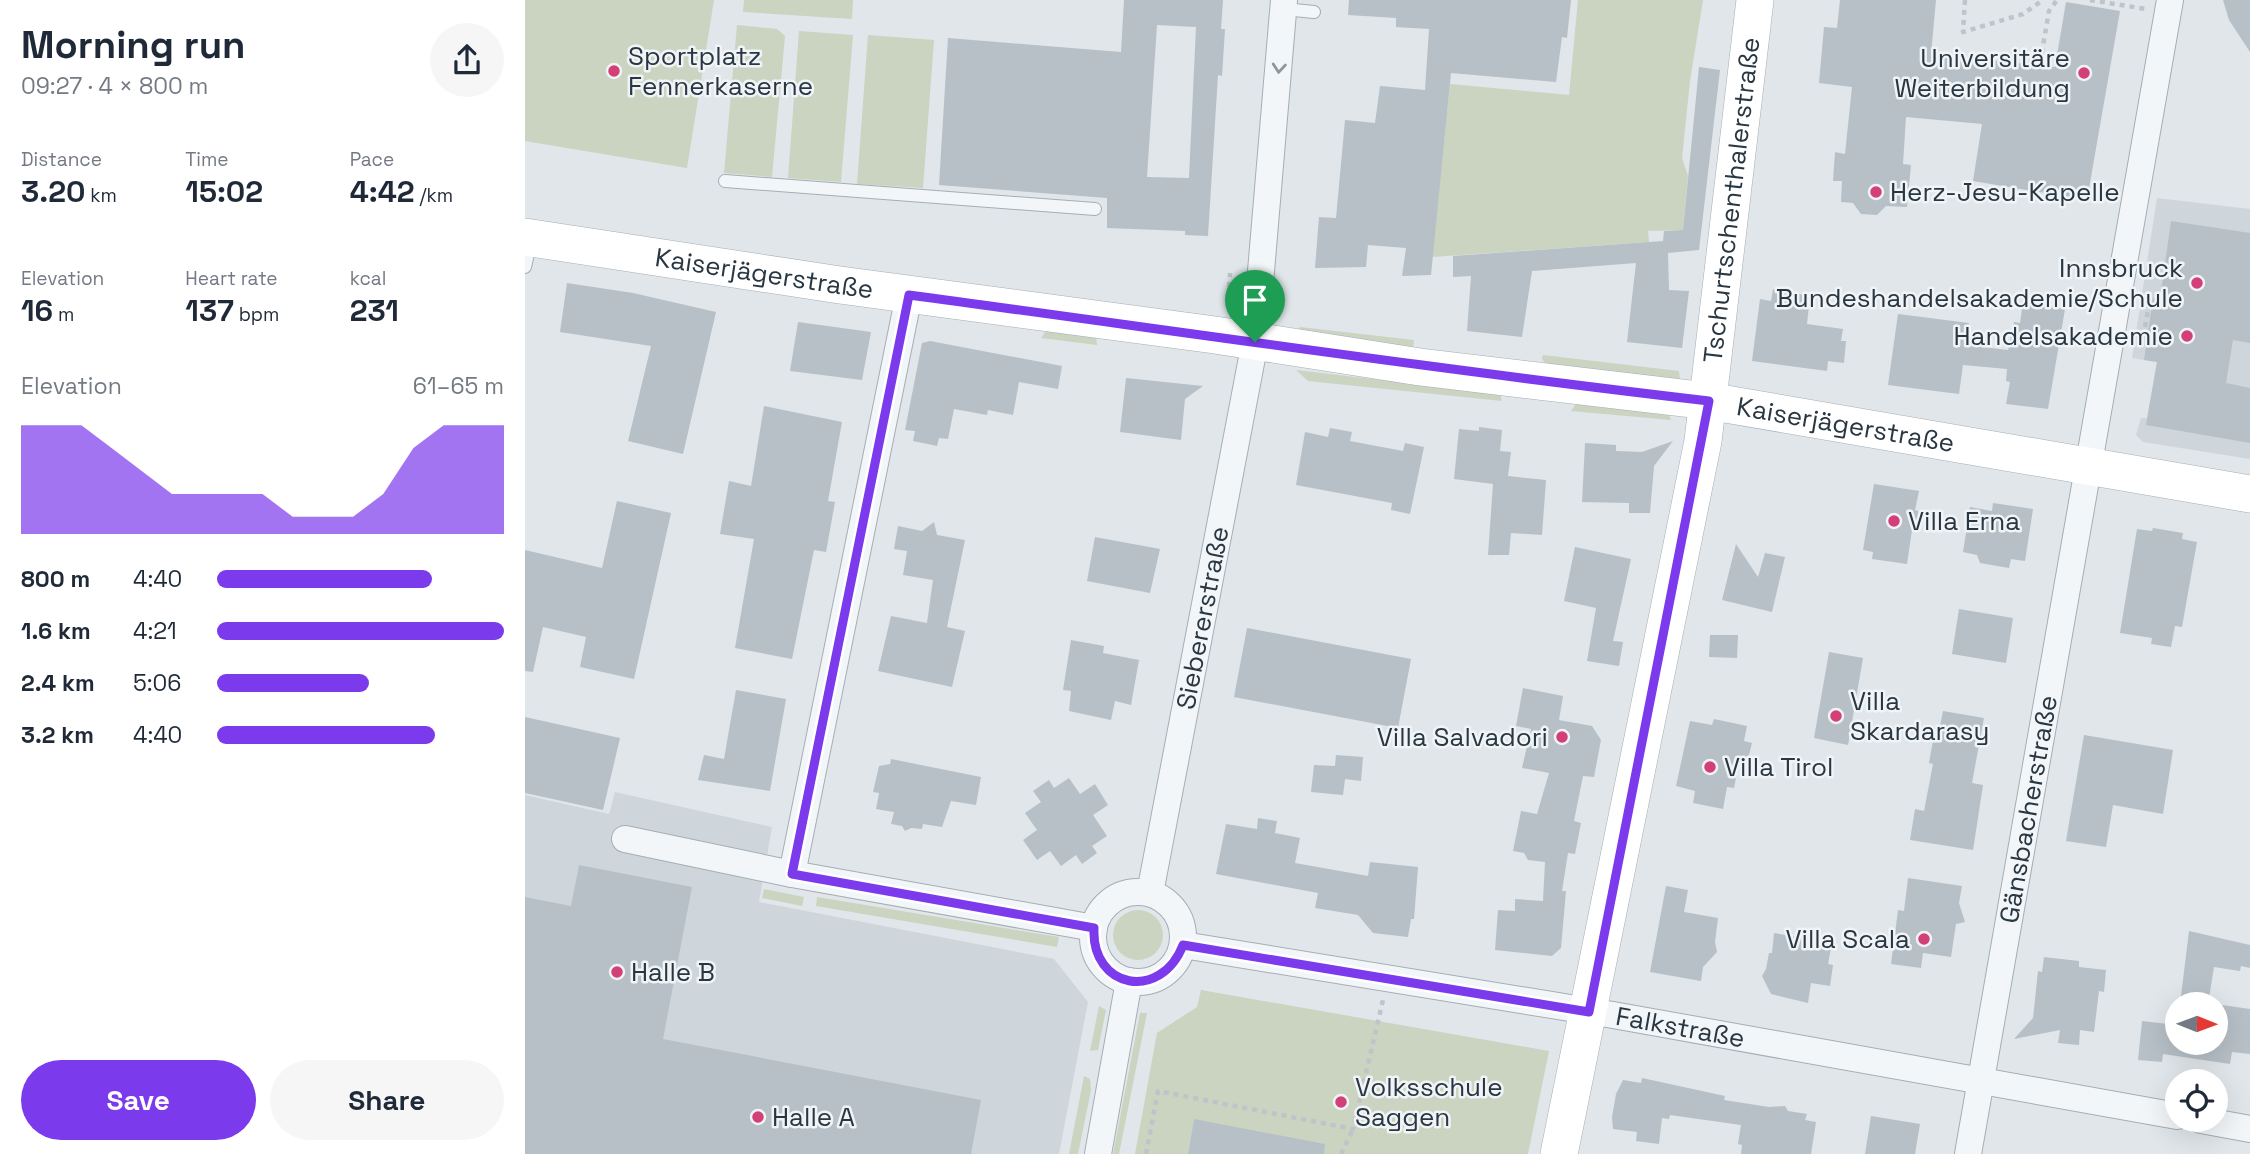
<!DOCTYPE html>
<meta charset="utf-8">
<style>
:root{--surface:#fff;--page:#f6f6f7;--text:#1f2937;--muted:#747a83;--accent:#7c3aed}
body{margin:0;font-family:"Space Grotesk",sans-serif;background:var(--page);color:var(--text);height:100vh;display:flex;flex-direction:column;font-size:26px;white-space:nowrap}
*{box-sizing:border-box;margin:0}
p{font-size:23px;color:var(--muted)}
.icon{flex:none;width:38px;height:38px;fill:none;stroke:currentColor;stroke-width:2;stroke-linecap:round;stroke-linejoin:round}
.map{position:relative;flex:1;overflow:hidden}
.side{display:flex;flex-direction:column;background:var(--surface);width:525px}
.side>*{flex:none}
.needle{width:46px;rotate:91deg}
.controls{position:absolute;left:1640px;top:992px;display:grid;gap:14px}
.controls a{display:grid;place-items:center;width:63px;height:63px;border-radius:50%;background:var(--surface);box-shadow:0 7px 28px #0002;font-size:35px}
.pin{position:absolute;display:grid;place-items:center;width:60px;height:60px;color:#fff;margin:-72px -30px;border-radius:50% 50% 50% 0;rotate:-45deg;box-shadow:0 0 7px #0007}
.pin .icon{rotate:45deg}
.round{display:grid;place-items:center;flex:none;width:74px;height:74px;border-radius:37px;background:var(--page)}
.overview{display:flex;align-items:center;justify-content:space-between;height:119px;padding:0 21px}
h1{font-size:38px;font-weight:700;line-height:52px}
.metrics{display:grid;grid-template-columns:repeat(3,1fr);gap:10px;height:119px;padding:7px 21px}
.metrics div{display:grid;align-content:center}
.metrics b{font-size:30px;font-weight:700}
.metrics small{font-size:19px;font-weight:400}
.metrics p{font-size:19px}
.chart{height:196px;padding:14px 21px}
.chart p{display:flex;justify-content:space-between}
.chart svg{width:100%;height:126px;margin-top:7px;fill:var(--accent);opacity:.7}
.primary-button{display:flex;gap:14px;margin-top:auto;padding:14px 21px}
.primary-button a{flex:1;height:80px;border-radius:42px;background:var(--accent);color:#fff;font-size:28px;font-weight:700;line-height:80px;text-align:center}
.primary-button a+a{background:var(--page);color:var(--text)}
ul{padding:0 21px;list-style:none;font-size:23px}
li{display:grid;grid-template-columns:112px 84px 1fr;align-items:center;height:52px}
li i{height:18px;border-radius:9px;background:var(--accent)}
main{display:flex;flex:1;min-height:0}
.map>svg:first-child{display:block}
</style>
<main>
<section class="side">
<div class="overview"><div><h1>Morning run</h1><p>09:27 · 4 × 800 m</p></div><a class="round"><svg class="icon" aria-label="share" viewBox="0 0 24 24"><path d="M12 15V3M7 8l5-5 5 5M5 13v7h14v-7"/></svg></a></div>
<div class="metrics">
<div><p>Distance</p><b>3.20<small> km</small></b></div>
<div><p>Time</p><b>15:02</b></div>
<div><p>Pace</p><b>4:42<small> /km</small></b></div>
</div>
<div class="metrics">
<div><p>Elevation</p><b>16<small> m</small></b></div>
<div><p>Heart rate</p><b>137<small> bpm</small></b></div>
<div><p>kcal</p><b>231</b></div>
</div>
<div class="chart"><p><span>Elevation</span>61–65 m</p>
<svg viewBox="0 0 160 44" preserveAspectRatio="none"><path d="M0 44V6L10 6L20 6L30 14L40 22L50 30L60 30L70 30L80 30L90 38L100 38L110 38L120 30L130 14L140 6L150 6L160 6V44z"/></svg>
</div>
<ul>
<li><b>800 m</b>4:40<i style="width:75%"></i></li>
<li><b>1.6 km</b>4:21<i style="width:100%"></i></li>
<li><b>2.4 km</b>5:06<i style="width:53%"></i></li>
<li><b>3.2 km</b>4:40<i style="width:76%"></i></li>
</ul>
<div class="primary-button"><a>Save</a><a>Share</a></div>
</section>
<div class="map">
<svg width="1725" height="1154" viewBox="0 0 1725 1154">
<rect width="100%" height="100%" fill="#e0e6ea"/>
<path fill="#ced6dc" d="M1632,198L1725,209V459L1618,442L1611,435L1616,418H1622L1632,362L1607,358Z
M90,792L247,827L234,902L529,959L563,1002L534,1154H0V795L84,814Z"/>
<path fill="#cad4c1" d="M0,0H189L162,168L0,141Z
M219,0H328L327,19L218,12Z
M1053,0H1178L1165,81L1157,158L1163,176L1158,230L1123,231L1124,242L907,257L925,84L1044,95Z
M212,25L252,29L260,36L247,177L199,173Z
M274,31L328,35L316,182L263,178Z
M343,35L409,40L398,188L332,184Z
M775,327L889,340L888,349L772,334Z
M521,331L571,337L572,345L516,338Z
M1018,355L1154,371L1155,380L1021,364L1017,359Z
M771,370L975,394L977,401L783,381Z
M1051,404L1144,415L1146,420L1046,411Z
M239,889L279,897L277,906L237,898Z
M292,897L534,937L532,947L291,906Z
M588 935a25 25 0 1 1 50 0a25 25 0 1 1-50 0Z
M676,990L1024,1051L1003,1154H779L669,1120L663,1154H610L632,1033L672,1007Z
M574,1006L581,1010L573,1050L565,1051Z
M615,1013H622L594,1154H588Z
M559,1076L565,1079L566,1090L553,1154H544Z"/>
<path fill="#b7c0c7" fill-rule="evenodd" d="M599,0H698L696,29H700L697,76L693,75L683,236L660,235V231L582,228V198L414,185L423,38L596,52ZM632,25L671,27L664,178L622,177Z
M824,0H1046L1042,38L1037,37L1031,82L926,73L906,275L877,276L881,248L843,245L841,267L790,268L794,217L811,218L820,120L850,123L855,86L900,90L904,29L871,27V18L823,15Z
M1315,0H1411L1406,54L1530,67L1541,2L1595,11L1562,200L1448,181L1457,124L1381,117L1378,164L1386,165L1382,207L1361,206L1352,215L1336,214L1328,203L1316,202L1317,181H1308L1310,152L1320,154L1327,87L1294,83L1299,27L1312,28Z
M1698,0H1725V52L1704,20Z
M1174,67L1195,70L1174,250L1143,253L1144,290L1164,291L1157,348L1102,342L1111,263L1007,271L997,337L942,331L946,276L928,277V256L1138,241L1139,231L1158,230Z
M1646,221L1725,233V343L1708,340L1701,383L1725,388V443L1621,425L1632,362L1619,360L1628,298H1635Z
M42,283L108,293L191,312L158,454L103,441L126,346L35,332Z
M1248,289L1285,296L1282,324L1318,329L1316,341H1321L1319,363L1303,361L1302,371L1227,361L1235,299L1246,301Z
M1498,302L1540,309L1523,409L1481,404L1485,382L1481,381L1482,369L1438,365L1434,394L1363,385L1373,314L1444,323L1441,345L1483,350L1489,322L1495,323Z
M273,322L346,332L337,380L265,371Z
M405,341L537,366L533,389L494,382L488,415L463,410L462,415L429,409L423,439L414,438L412,446L388,441L390,431L380,430L397,343Z
M601,378L678,386L660,399L656,440L595,432Z
M239,406L317,422L303,501L310,502L301,552L289,550L267,659L210,648L229,539L195,534L204,481L226,486Z
M954,427L977,430L975,451L986,452L983,476L1021,480L1017,535L986,533L984,555H963L968,484L929,479L934,429L954,431Z
M805,428L827,432L825,441L878,451L880,443L899,447L885,514L866,510L867,503L771,485L780,432L803,437Z
M1148,441L1129,466L1125,513H1104V503L1057,502L1060,443L1091,445V451L1117,452Z
M1349,484L1394,491L1390,510L1396,512L1393,531L1387,530L1382,564L1347,559L1348,552L1338,550Z
M92,501L146,513L109,679L55,667L61,637L18,627L8,672L0,671V550L77,568Z
M1468,503L1508,509L1500,561L1486,559L1484,568L1455,563L1452,555L1438,552L1445,507L1467,511Z
M409,522L412,535L440,540L422,627L440,631L427,687L353,671L366,616L402,623L408,580L378,575L382,551L369,549L373,526L397,531Z
M1628,528L1658,533L1657,539L1672,542L1657,627L1650,626L1646,647L1626,644L1627,638L1595,633L1612,529L1627,531Z
M570,537L635,549L625,593L562,581Z
M1211,544L1233,577L1240,553L1260,557L1247,612L1197,600Z
M1050,547L1106,559L1088,641L1098,642L1094,666L1062,661L1071,608L1039,601Z
M1434,609L1488,618L1481,663L1427,654Z
M722,628L886,659L873,728L709,697Z
M1185,635H1213L1212,658L1184,657Z
M546,640L579,646L578,653L614,660L606,705L590,701L586,720L544,711L546,691L538,690Z
M1304,652L1338,658L1323,745L1289,738Z
M998,688L1038,696L1034,720L1067,726L1076,740L1069,777L1058,776L1049,821L1056,823L1050,854L1043,853L1037,891H1041L1036,948L1027,956L970,950L973,910L990,911V899L1018,901L1020,862L1003,860L999,853L988,851L996,811L1012,814L1024,773L997,768L1006,729L991,726Z
M211,690L261,699L245,791L173,780L179,755L199,759Z
M1418,711L1459,718L1447,783L1458,785L1448,850L1385,840L1390,809L1399,811L1408,764L1404,763L1409,735L1413,736Z
M0,717L95,738L78,810L0,793Z
M1189,719L1222,726L1219,741L1227,743L1222,763L1214,762L1209,788L1202,787L1198,809L1168,803L1170,791L1151,786L1165,721L1187,725Z
M1559,735L1648,750L1638,814L1588,805L1581,847L1541,841Z
M811,755L838,757L836,781L820,779L818,795L786,792L789,765L810,766Z
M366,759L456,777L451,805L426,801L417,827L398,824L397,829L386,828L380,831L377,826L366,824L369,812L351,809L354,793L348,792L354,766L365,764Z
M544,778L555,794L570,784L583,805L568,815L582,836L567,846L572,853L557,864L551,855L536,866L525,851L512,860L498,840L512,830L500,813L516,802L508,791L524,780L529,788Z
M733,818L752,821L750,833L775,838L770,863L843,876L845,862L893,867L889,919H886L883,937L848,933L833,915L790,908L793,893L691,874L701,824L732,829Z
M54,865L167,887L138,1039L456,1100L446,1154H0V897L46,906Z
M1383,878L1437,886L1434,903L1440,922L1431,924L1426,957L1398,953L1396,968L1366,964L1373,910L1379,911Z
M1141,886L1163,890L1159,912L1193,918L1190,942L1192,952L1178,967L1176,981L1125,972Z
M1664,931L1725,945V968L1716,966L1715,971L1689,967L1683,1004H1655Z
M1249,933L1307,943L1303,964L1308,965L1305,986L1286,983L1283,1003L1246,994L1237,976L1241,969L1244,953H1247Z
M1519,957L1554,961V967L1581,970L1579,992L1574,991L1569,1032L1555,1030L1554,1045L1533,1043L1535,1030L1489,1039L1508,1018L1513,971L1517,972Z
M1690,1004L1725,1009V1054L1707,1052L1705,1064L1638,1054L1637,1062L1613,1060L1617,1021L1652,1025V1043H1690Z
M1117,1078L1200,1096L1199,1100L1244,1107L1260,1106L1263,1111L1282,1114L1280,1120L1291,1122L1286,1154H1216L1217,1145L1213,1144L1216,1125L1145,1115L1144,1119L1137,1118L1134,1144L1111,1141L1112,1132L1088,1129L1087,1117L1091,1094L1098,1080L1116,1083Z
M1346,1116L1395,1124L1390,1154H1340Z
M669,1119L800,1144L799,1154H663Z"/>
<g fill="none" stroke-linecap="round" stroke-linejoin="round">
<g stroke="#a5aeb4" stroke-width="14">
<path id="lane" d="M759,9L789,12
M200,181L570,209
M0,267L6,241"/>
</g>
<g stroke="#a5aeb4" stroke-width="28">
<g id="street">
<path d="M100,839L267,874L569,928"/>
<path d="M267,874L384,295"/>
<circle cx="613" cy="937" r="45"/>
<path id="s1" d="M625,893L730,342L759,0"/>
<path id="s2" d="M658,945L1088,1015L1652,1116"/>
<path d="M1676,1120L1725,1129"/>
<path d="M573,1154L604,981"/>
<path id="s3" d="M1443,1154L1645,0"/>
</g>
</g>
<g stroke="#a5aeb4" stroke-width="38">
<g id="secondary">
<path id="s4" d="M0,237L315,285L690,335L895,367L1183,401L1725,494"/>
<path id="s5" d="M1034,1154L1178,441L1230,0"/>
</g>
</g>
<path stroke="#bec4c9" stroke-width="4.5" stroke-dasharray="5 5" stroke-linecap="butt" d="M1440,0L1438,32L1498,14L1518,0
M1565,0L1621,9
M1515,63L1524,11L1532,0
M703,307L705,273
M1620,327L1624,305L1621,301
M621,1154L633,1091L828,1129L858,1000
M816,1154L828,1129"/>
<use href="#lane" stroke="#f3f6f8" stroke-width="12"/>
<use href="#street" stroke="#f3f6f8" stroke-width="26"/>
<use href="#secondary" stroke="#fff" stroke-width="37"/>
</g>
<defs><path id="oneway-chevron" d="M-2-3.5L2.5 0L-2 3.5" fill="none" stroke-width="1.6" stroke-linecap="round" stroke-linejoin="round" transform="scale(1.75)"/></defs>
<use stroke="#8e969d" href="#oneway-chevron" transform="translate(754 68) rotate(95)"/>
<g fill="none" stroke-linecap="round" stroke-linejoin="round">
<g stroke="#fff" stroke-width="14">
<path id="route" d="M384,295C651,331 917,370 1184,401L1064,1012L658,945C636,1002 566,989 569,928L267,874Z"/>
</g>
<use href="#route" stroke="#7c3aed" stroke-width="9"/>
</g>
<g fill="#d34077" stroke="#f0f4f7" stroke-width="2.5">
<circle cx="89" cy="71" r="7"/>
<circle cx="1559" cy="73" r="7"/>
<circle cx="1351" cy="192" r="7"/>
<circle cx="1672" cy="283" r="7"/>
<circle cx="1662" cy="336" r="7"/>
<circle cx="1369" cy="521" r="7"/>
<circle cx="1311" cy="716" r="7"/>
<circle cx="1037" cy="737" r="7"/>
<circle cx="1185" cy="767" r="7"/>
<circle cx="1399" cy="939" r="7"/>
<circle cx="92" cy="972" r="7"/>
<circle cx="816" cy="1102" r="7"/>
<circle cx="233" cy="1117" r="7"/>
</g>
<g text-anchor="middle" stroke-width="5" stroke-linejoin="round" paint-order="stroke">
<g font-size="26" fill="#283742" stroke="#f0f4f7" text-anchor="start">
<text x="103" y="65">Sportplatz<tspan x="103" dy="30">Fennerkaserne</tspan></text>
<text x="1545" y="67" text-anchor="end">Universitäre<tspan x="1545" dy="30">Weiterbildung</tspan></text>
<text x="1365" y="201">Herz-Jesu-Kapelle</text>
<text x="1658" y="277" text-anchor="end">Innsbruck<tspan x="1658" dy="30">Bundeshandelsakademie/Schule</tspan></text>
<text x="1648" y="345" text-anchor="end">Handelsakademie</text>
<text x="1383" y="530">Villa Erna</text>
<text x="1325" y="710">Villa<tspan x="1325" dy="30">Skardarasy</tspan></text>
<text x="1023" y="746" text-anchor="end">Villa Salvadori</text>
<text x="1199" y="776">Villa Tirol</text>
<text x="1385" y="948" text-anchor="end">Villa Scala</text>
<text x="106" y="981">Halle B</text>
<text x="830" y="1096">Volksschule<tspan x="830" dy="30">Saggen</tspan></text>
<text x="247" y="1126">Halle A</text>
</g>
<g font-size="26" fill="#283742" stroke="#f0f4f7">
<text dy="9" stroke="none"><textPath href="#s5" startOffset="970">Tschurtschenthalerstraße</textPath></text>
<text dy="9" stroke="none"><textPath href="#s4" startOffset="242">Kaiserjägerstraße</textPath></text>
<text dy="9" stroke="none"><textPath href="#s4" startOffset="1334">Kaiserjägerstraße</textPath></text>
<text dy="9" stroke="none"><textPath href="#s1" startOffset="280">Siebererstraße</textPath></text>
<text dy="9" stroke="none"><textPath href="#s3" startOffset="350">Gänsbacherstraße</textPath></text>
<text dy="9" stroke="none"><textPath href="#s2" startOffset="504">Falkstraße</textPath></text>
</g>
</g>
</svg>
<div class="controls">
<a><svg class="needle" viewBox="-14 -14 28 28"><path d="M0-13l5 13h-10z" fill="#e53935"/><path d="M0 13l5-13h-10z" fill="#747a83"/></svg></a>
<a><svg class="icon" aria-label="locate" viewBox="0 0 24 24"><circle cx="12" cy="12" r="6"/><path d="M12 2v4M12 18v4M2 12h4M18 12h4"/></svg></a>
</div>
<div class="pin" style="left:730px;top:342px;background:#1e9e55"><svg class="icon" aria-label="arrive" viewBox="0 0 24 24"><path d="M6 21V4h12l-3 4 3 4H6"/></svg></div>
</div>
</main>
